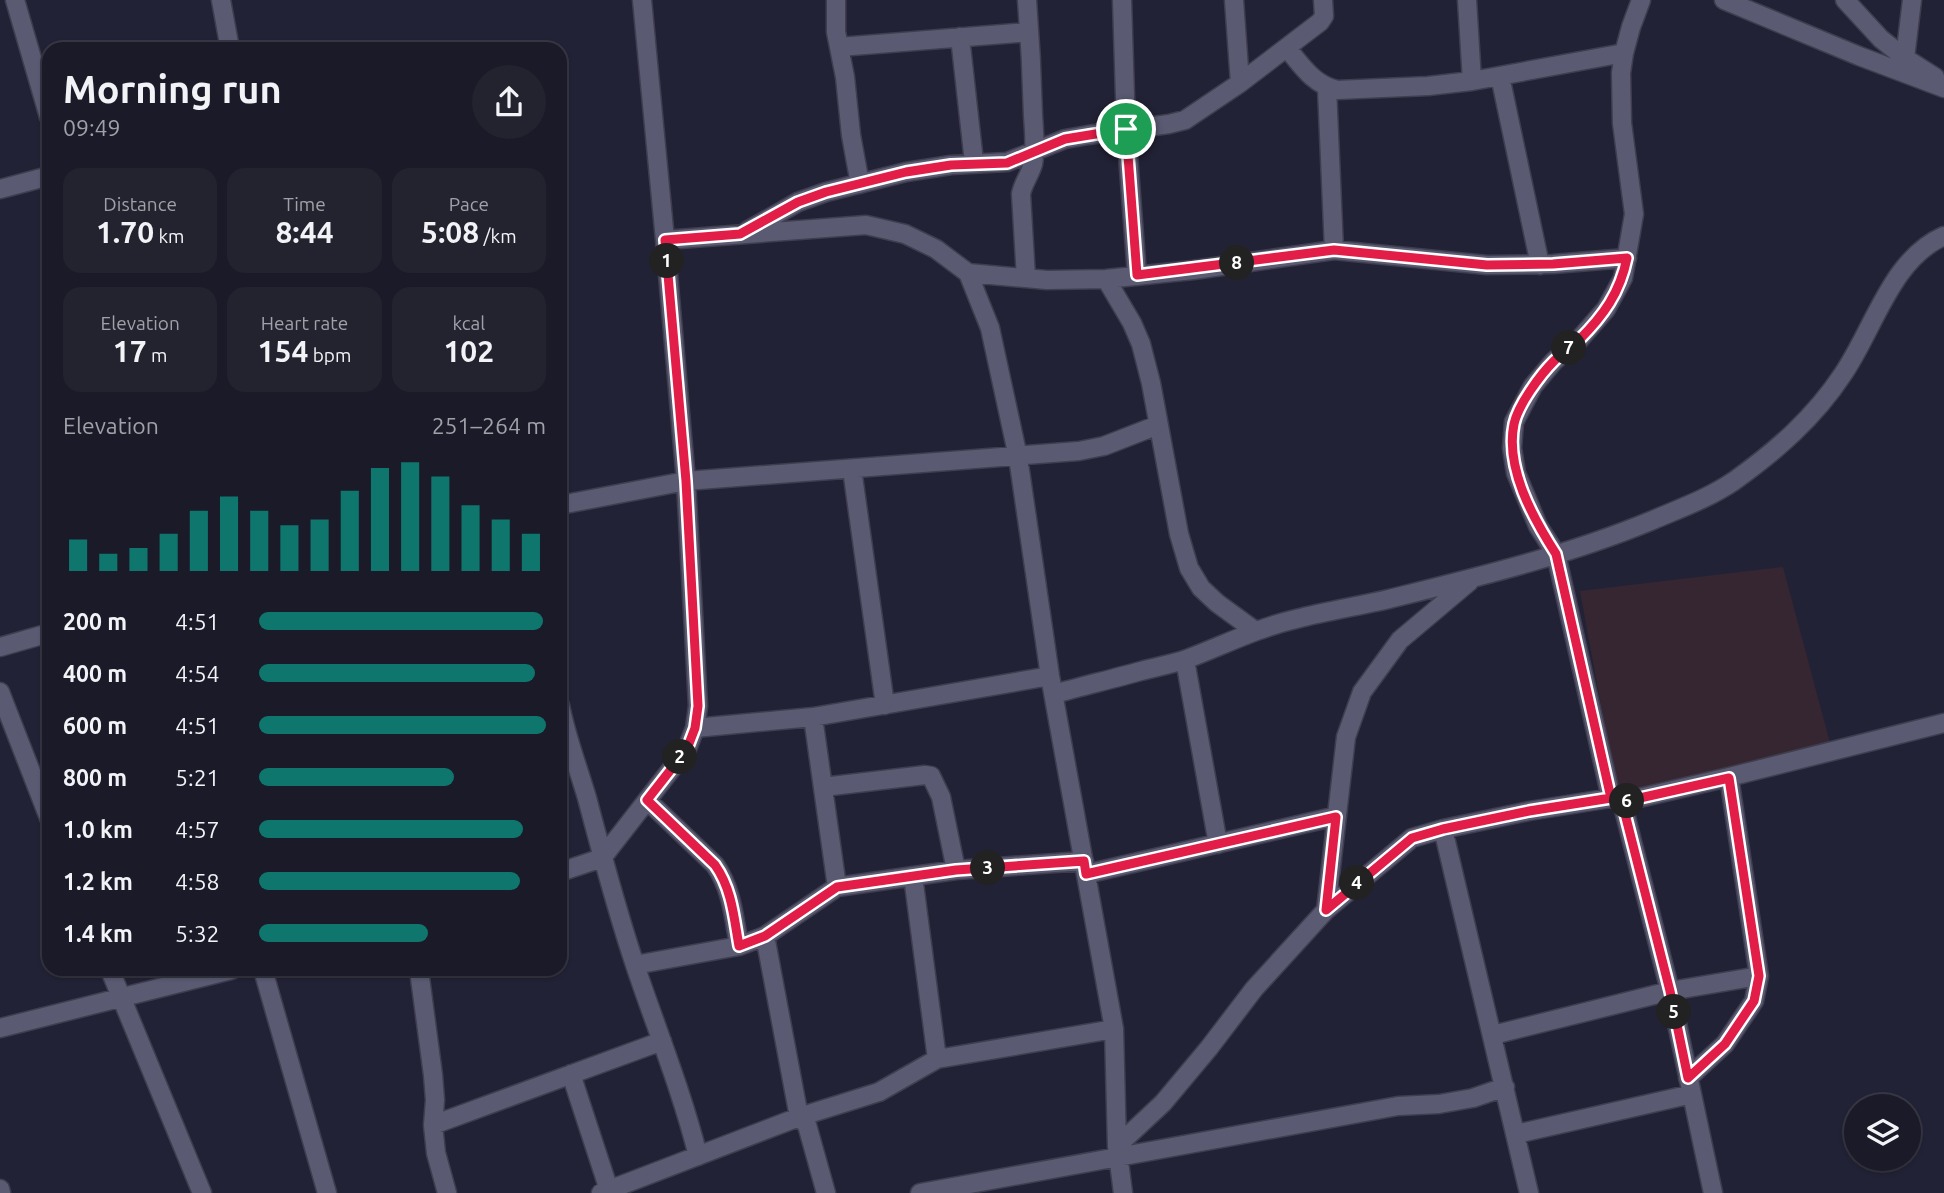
<!DOCTYPE html>
<meta charset="utf-8">
<style>
:root{--surface:#1a1a28;--page:#232330;--text:#f1f3f6;--muted:#9fa1a8;--line:#383845;--accent:#0f766e}
body{margin:0;font-family:Ubuntu,sans-serif;background:var(--page);color:var(--text);height:100vh;display:flex;flex-direction:column;font-size:26px;white-space:nowrap}
*{box-sizing:border-box;margin:0}
p{font-size:23px;color:var(--muted)}
.icon{flex:none;width:38px;height:38px;fill:none;stroke:currentColor;stroke-width:2;stroke-linecap:round;stroke-linejoin:round}
.map{position:relative;flex:1;overflow:hidden}
.panel{position:absolute;left:42px;top:42px;width:525px;height:934px;display:flex;flex-direction:column;background:var(--surface);border-radius:21px;box-shadow:0 2px 5px #0004,0 0 0 2px var(--line)}
.panel>*{flex:none}
.buttons{position:absolute;left:1844px;top:1094px;display:grid;gap:14px}
.buttons a{display:grid;place-items:center;width:77px;height:77px;border-radius:50%;background:var(--surface);box-shadow:0 2px 5px #0004,0 0 0 2px var(--line);font-size:35px}
.pin{position:absolute;display:grid;place-items:center;width:60px;height:60px;color:#fff;margin:-30px;border:4px solid #fff;border-radius:50%;box-shadow:0 2px 7px #0007}
.km{position:absolute;width:35px;height:35px;margin:-18px;border-radius:50%;background:#222;color:#fff;font-size:19px;line-height:35px;text-align:center}
.round{display:grid;place-items:center;flex:none;width:74px;height:74px;border-radius:37px;background:var(--page)}
.overview{display:flex;align-items:center;justify-content:space-between;height:119px;padding:0 21px}
h1{font-size:38px;font-weight:600;line-height:52px}
.metrics{display:grid;grid-template-columns:repeat(3,1fr);gap:10px;height:119px;padding:7px 21px}
.metrics div{display:grid;align-content:center;border-radius:18px;background:var(--page);text-align:center}
.metrics b{font-size:30px;font-weight:600}
.metrics small{font-size:19px;font-weight:400}
.metrics p{font-size:19px}
.chart{height:196px;padding:14px 21px}
.chart p{display:flex;justify-content:space-between}
.chart svg{width:100%;height:126px;margin-top:7px;stroke:var(--accent);stroke-width:6}
ul{padding:0 21px;list-style:none;font-size:23px}
li{display:grid;grid-template-columns:112px 84px 1fr;align-items:center;height:52px}
li i{height:18px;border-radius:9px;background:var(--accent)}
.map>svg:first-child{display:block}
</style>
<div class="map">
<svg width="1944" height="1193" viewBox="0 0 1944 1193">
<rect width="100%" height="100%" fill="#222236"/>
<path fill="#362631" d="M1783,567L1830,743L1623,792L1616,788L1580,591Z"/>
<g fill="none" stroke-linecap="round" stroke-linejoin="round">
<g stroke="#3f3e4f" stroke-width="21">
<path id="minor" d="M15,0L49,117
M221,0L230,49
M836,0V32L845,77L851,135L860,184
M1122,0L1126,129L1137,275
M1234,0L1240,83
M1467,0L1472,81
M1724,0L1859,56L1944,88
M1845,0L1881,39L1905,58L1935,77
M960,37L974,162
M839,47L1029,32
M1287,48C1302,66 1313,84 1337,90L1428,86L1472,81L1624,53
M1905,58L1912,0
M1500,76L1540,265
M1327,88L1334,250
M0,189L49,176
M747,231L798,202L826,192L906,172L951,165L1007,162L1065,139L1088,135L1169,124L1185,120L1240,83L1320,22L1324,16L1323,0
M665,240L866,225L905,234L936,249L968,273L990,328L1018,457L1050,676L1114,1029L1117,1146L1123,1193
M968,273L1047,280L1106,279L1193,270L1334,250L1487,265L1553,264L1627,258
M1026,278L1021,194C1023,183 1030,175 1033,164C1036,148 1034,131 1033,115C1032,76 1030,38 1027,0
M1106,279L1132,323L1141,344L1151,383L1179,534L1189,568L1201,588L1217,603L1254,630
M852,469L885,705
M560,505L686,481L1079,451L1104,446L1158,425
M0,647L49,633
M1185,660L1218,844
M0,692L49,818
M1054,694C1083,686 1112,679 1141,671C1156,667 1172,664 1187,659C1224,645 1257,628 1296,619C1327,611 1359,606 1389,599C1478,577 1569,555 1653,520C1681,508 1709,498 1734,481C1776,451 1814,418 1843,374C1874,329 1891,259 1944,236
M560,705C566,737 578,767 587,798C602,855 617,912 636,968C657,1030 682,1092 698,1156
M813,717L837,887
M695,728L813,717L1050,676
M823,787L925,775L931,776L941,797L956,870
M1611,798L1556,554L1538,526L1516,473L1512,448L1514,422L1533,386L1554,361L1578,341L1606,309L1623,278L1634,214L1622,123L1621,73L1624,53L1631,27L1641,0
M647,800L715,865C732,889 734,918 739,946
M1622,802L1670,991L1713,1193
M1443,829L1529,1193
M560,872L602,858L687,749L695,728L698,706L686,481L665,240L642,0
M1086,874L1337,816
M913,876L937,1059
M1326,910L1346,737L1362,692L1400,640L1470,581
M765,936L799,1117L807,1125L826,1193
M635,965L739,946L765,936L837,887L956,870L1084,861
M110,970L202,1193
M263,970L327,1193
M419,970L433,1075L435,1100L433,1125L436,1153L447,1193
M0,1028L231,970
M1493,1035L1670,991L1759,976
M571,1074L609,1190
M1688,1078L1725,1044L1754,1001L1759,976L1729,777
M433,1125L662,1041
M1516,1134L1692,1094
M1117,1146L1163,1103L1209,1048L1254,989L1326,910L1412,838L1443,829L1529,811L1611,798L1622,802L1729,777L1944,723
M0,1189L1,1193
M601,1193L799,1117L879,1092L937,1059L1114,1029
M920,1193L1398,1106L1439,1104L1473,1098L1505,1087"/>
</g>
<use href="#minor" stroke="#5a5b73" stroke-width="18"/>
</g>
<g fill="none" stroke-linecap="round" stroke-linejoin="round">
<g stroke="#fff" stroke-width="14">
<path id="route" d="M1126,129L1065,139L1007,163L951,165L906,172L826,192L798,202L740,234L665,240L686,481L698,706L695,728L687,749L647,800L715,865C732,889 734,918 739,946L765,936L837,887L956,870L1084,861L1086,874L1336,817L1326,910L1412,838L1443,829L1529,811L1611,798L1622,802L1670,991L1688,1078L1725,1044L1754,1001L1759,976L1729,778L1622,802L1611,798L1556,554C1533,518 1505,468 1514,424C1518,405 1540,375 1554,361C1562,353 1571,348 1579,340C1603,316 1620,293 1627,258L1553,264L1487,265L1334,250L1137,275L1126,129"/>
</g>
<use href="#route" stroke="#e11d48" stroke-width="9"/>
</g>
</svg>
<div class="buttons">
<a><svg class="icon" aria-label="layers" viewBox="0 0 24 24"><path d="M12 4l9 5-9 5-9-5zM3 14l9 5 9-5"/></svg></a>
</div>
<div class="pin" style="left:1126px;top:129px;background:#1e9e55"><svg class="icon" aria-label="arrive" viewBox="0 0 24 24"><path d="M6 21V4h12l-3 4 3 4H6"/></svg></div>
<b class="km" style="left:667px;top:261px">1</b>
<b class="km" style="left:680px;top:757px">2</b>
<b class="km" style="left:988px;top:868px">3</b>
<b class="km" style="left:1357px;top:883px">4</b>
<b class="km" style="left:1674px;top:1012px">5</b>
<b class="km" style="left:1627px;top:801px">6</b>
<b class="km" style="left:1569px;top:348px">7</b>
<b class="km" style="left:1237px;top:263px">8</b>
<section class="panel">
<div class="overview"><div><h1>Morning run</h1><p>09:49</p></div><a class="round"><svg class="icon" aria-label="share" viewBox="0 0 24 24"><path d="M12 15V3M7 8l5-5 5 5M5 13v7h14v-7"/></svg></a></div>
<div class="metrics">
<div><p>Distance</p><b>1.70<small> km</small></b></div>
<div><p>Time</p><b>8:44</b></div>
<div><p>Pace</p><b>5:08<small> /km</small></b></div>
</div>
<div class="metrics">
<div><p>Elevation</p><b>17<small> m</small></b></div>
<div><p>Heart rate</p><b>154<small> bpm</small></b></div>
<div><p>kcal</p><b>102</b></div>
</div>
<div class="chart"><p><span>Elevation</span>251–264 m</p>
<svg viewBox="0 0 160 44" preserveAspectRatio="none"><path d="M5 44V33M15 44V38M25 44V36M35 44V31M45 44V23M55 44V18M65 44V23M75 44V28M85 44V26M95 44V16M105 44V8M115 44V6M125 44V11M135 44V21M145 44V26M155 44V31"/></svg>
</div>
<ul>
<li><b>200 m</b>4:51<i style="width:99%"></i></li>
<li><b>400 m</b>4:54<i style="width:96%"></i></li>
<li><b>600 m</b>4:51<i style="width:100%"></i></li>
<li><b>800 m</b>5:21<i style="width:68%"></i></li>
<li><b>1.0 km</b>4:57<i style="width:92%"></i></li>
<li><b>1.2 km</b>4:58<i style="width:91%"></i></li>
<li><b>1.4 km</b>5:32<i style="width:59%"></i></li>
</ul>
</section>
</div>
